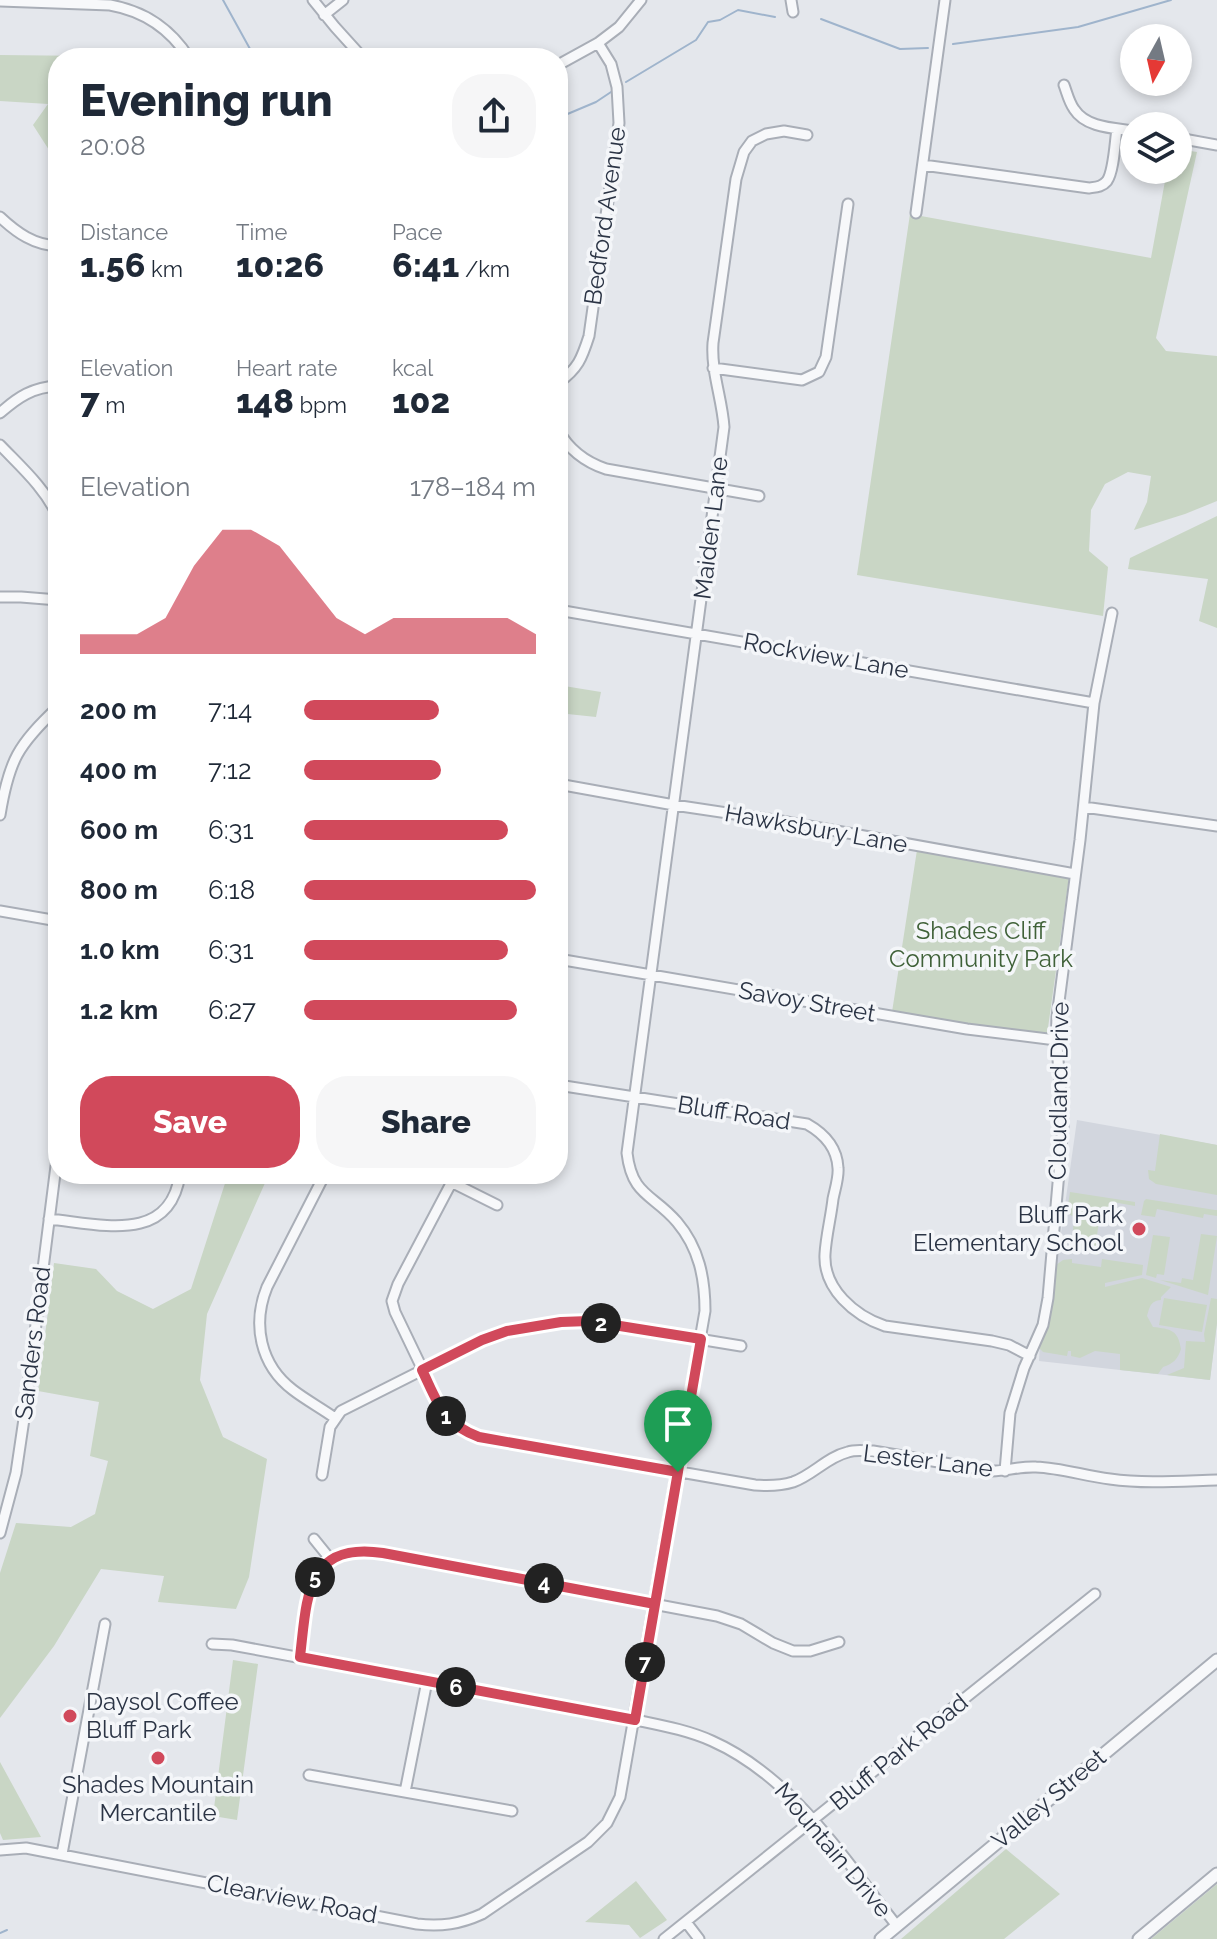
<!DOCTYPE html>
<meta charset="utf-8">
<style>
:root{--surface:#fff;--page:#f6f6f7;--text:#1f2937;--muted:#747a83;--accent:#d1495b}
body{margin:0;font-family:Raleway,sans-serif;background:var(--page);color:var(--text);height:100vh;display:flex;flex-direction:column;font-size:30px;white-space:nowrap}
*{box-sizing:border-box;margin:0}
p{font-size:26px;color:var(--muted)}
.icon{flex:none;width:44px;height:44px;fill:none;stroke:currentColor;stroke-width:2;stroke-linecap:round;stroke-linejoin:round}
.map{position:relative;flex:1;overflow:hidden}
.panel{position:absolute;left:48px;top:48px;width:520px;height:1136px;display:flex;flex-direction:column;background:var(--surface);border-radius:32px;box-shadow:0 4px 12px #0003}
.panel>*{flex:none}
.needle{width:52px;rotate:188deg}
.buttons{position:absolute;left:1120px;top:24px;display:grid;gap:16px}
.buttons a{display:grid;place-items:center;width:72px;height:72px;border-radius:50%;background:var(--surface);box-shadow:0 4px 12px #0003;font-size:40px}
.pin{position:absolute;display:grid;place-items:center;width:68px;height:68px;color:#fff;margin:-82px -34px;border-radius:50% 50% 50% 0;rotate:-45deg;box-shadow:0 0 8px #0007}
.pin .icon{rotate:45deg}
.km{position:absolute;width:40px;height:40px;margin:-20px;border-radius:50%;background:#222;color:#fff;font-size:22px;line-height:40px;text-align:center}
.round{display:grid;place-items:center;flex:none;width:84px;height:84px;border-radius:32px;background:var(--page)}
.headline{display:flex;align-items:center;justify-content:space-between;height:136px;padding:0 32px}
h1{font-size:44px;font-weight:800;line-height:60px}
.metrics{display:grid;grid-template-columns:repeat(3,1fr);gap:12px;height:136px;padding:8px 32px}
.metrics div{display:grid;align-content:center}
.metrics b{font-size:34px;font-weight:800}
.metrics small{font-size:22px;font-weight:400}
.metrics p{font-size:22px}
.chart{height:224px;padding:16px 32px}
.chart p{display:flex;justify-content:space-between}
.chart svg{width:100%;height:144px;margin-top:8px;fill:var(--accent);opacity:.7}
.action{display:flex;gap:16px;margin-top:auto;padding:16px 32px}
.action a{flex:1;height:92px;border-radius:32px;background:var(--accent);color:#fff;font-size:32px;font-weight:800;line-height:92px;text-align:center}
.action a+a{background:var(--page);color:var(--text)}
ul{padding:0 32px;list-style:none;font-size:26px}
li{display:grid;grid-template-columns:128px 96px 1fr;align-items:center;height:60px}
li i{height:20px;border-radius:10px;background:var(--accent)}
.map>svg:first-child{display:block}
</style>
<div class="map">
<svg width="1217" height="1939" viewBox="0 0 1217 1939">
<rect width="100%" height="100%" fill="#e4e7ec"/>
<path fill="#d2d6de" d="M1077,1120L1217,1145V1323L1210,1380L1039,1361L1040,1343L1053,1290Z"/>
<path fill="#c9d6c5" d="M0,55L93,56L97,58H58V164L33,125L48,104L0,101Z
M1178,149L1197,152L1156,338L1166,351L1217,356V501L1185,514L1134,530L1147,502L1151,476L1128,472L1105,484L1091,510L1089,551L1108,567L1103,616L857,575L910,214L1151,258L1167,170H1178Z
M1217,516V628L1199,621L1208,579L1128,569L1130,558Z
M558,685L601,692L596,717L558,713Z
M917,850L1069,877L1047,1035L892,1012Z
M1160,1134L1217,1145V1195L1156,1184L1149,1179L1148,1170L1155,1171Z
M228,1174H269L207,1314L200,1380L223,1437L267,1459L249,1577L236,1609L158,1602L164,1576L101,1569L54,1646L0,1718V1573L16,1523L71,1527L95,1514L108,1461L90,1456L99,1402L38,1391L54,1263L96,1269L117,1291L153,1309L191,1289Z
M1070,1192L1135,1202V1206L1113,1202V1205L1104,1211H1100L1097,1236L1101,1237L1098,1255C1071,1249 1072,1242 1074,1217L1067,1213Z
M1146,1199L1215,1210H1217V1216L1204,1214L1203,1218L1157,1209L1155,1217L1141,1215L1144,1201Z
M1201,1234L1217,1236L1208,1295L1160,1280L1181,1283L1182,1278L1193,1280Z
M1153,1235L1170,1237L1164,1275L1157,1274L1156,1278L1146,1275Z
M1072,1259V1263L1101,1267L1102,1259L1143,1265L1142,1275L1105,1283V1287L1142,1278L1171,1287L1161,1297V1300C1150,1301 1150,1307 1147,1316L1153,1327C1171,1329 1178,1330 1181,1349C1178,1359 1173,1364 1163,1367L1158,1374L1120,1370V1354L1095,1351L1080,1358L1071,1356V1351H1068L1067,1356L1043,1352L1039,1348L1053,1290L1056,1265L1063,1260Z
M1164,1298L1207,1305L1202,1332L1159,1325Z
M1211,1298L1217,1299V1323L1210,1380L1167,1375L1184,1368L1186,1341L1205,1342L1204,1334Z
M233,1660L258,1664L237,1820L213,1816Z
M0,1762L41,1837L3,1840L0,1833Z
M1006,1849L1060,1894L1004,1939H901Z
M636,1881L667,1920L640,1938L629,1925L585,1922Z
M1217,1884V1939H1151Z"/>
<g fill="none" stroke-linecap="round" stroke-linejoin="round">
<path stroke="#9fb4cc" stroke-width="2" d="M223,0L255,58
M821,19L900,49L928,48
M953,44L1078,27L1171,0
M626,82L696,40L708,22L720,20L738,10L775,17
M558,118L596,102L611,92
M0,1933L7,1930"/>
<g stroke="#a9aeb7" stroke-width="13">
<path id="minor" d="M313,0L335,27L363,58
M791,0L793,12
M0,1L110,5C144,11 170,28 189,58
M324,15L343,0
M558,65L598,43L619,27L641,0
M1064,85C1067,93 1069,102 1074,109C1086,128 1114,128 1134,131
M1178,138L1217,145
M923,165L1089,188C1096,187 1102,187 1107,181C1114,171 1115,141 1117,129
M916,213L945,0
M0,217C17,233 34,245 58,246
M713,368L802,380L819,372L826,357L848,204
M558,383C578,369 582,358 589,336L619,123L617,87L611,64L598,43
M0,413C18,397 33,387 58,386
M558,430C569,450 585,462 606,469L759,496
M0,445C22,468 45,488 58,517
M0,597H21L58,600
M558,610L1094,703
M58,614L57,646L58,651
M558,784L674,805L781,821L1075,874
M1084,807L1217,826
M0,815C9,760 18,745 58,707
M0,911L58,921
M558,959L967,1029L1056,1040
M558,1085L807,1124C823,1133 837,1147 838,1168C839,1177 835,1189 833,1199C831,1217 826,1236 825,1254C823,1289 855,1316 885,1326L992,1341L1009,1345L1030,1356
M325,1174L267,1287C252,1324 260,1365 293,1390C306,1400 321,1408 335,1418
M456,1174L398,1284L392,1301L395,1312L443,1412C454,1425 464,1432 479,1437L755,1485C768,1486 780,1486 793,1482C813,1475 827,1457 848,1452C856,1449 865,1451 873,1451L992,1471C1007,1471 1021,1466 1036,1467C1061,1468 1085,1476 1110,1479C1145,1484 1182,1481 1217,1480
M451,1182L497,1205
M49,1219C100,1224 170,1245 180,1174
M1005,1471L1010,1413L1024,1368L1043,1325L1048,1298L1063,1126C1062,1089 1055,1054 1057,1017L1080,840L1094,703L1112,613
M322,1475L330,1427L341,1411L482,1340L507,1331L533,1326L561,1322L589,1321L741,1346
M0,1533L16,1473L24,1419L58,1150
M314,1539L331,1560
M212,1644L232,1645L641,1721C665,1726 690,1731 712,1741C793,1777 844,1859 897,1926
M300,1657C306,1599 305,1541 383,1553L717,1616L741,1624L773,1643L793,1651H810L839,1642
M309,1775L512,1811
M405,1792L427,1681
M0,1850L26,1848L417,1924C441,1927 460,1924 482,1914L588,1842L607,1823L620,1797L705,1311C705,1278 699,1248 677,1222C653,1194 632,1196 627,1153L724,427C722,398 711,372 713,343L736,179L744,152L752,141L766,134L784,131L807,135
M62,1854L105,1624
M686,1922L699,1939
M664,1939L1095,1594"/>
</g>
<g stroke="#a9aeb7" stroke-width="15">
<path id="tertiary" d="M881,1939L1217,1660
M1139,1939L1217,1874"/>
</g>
<use href="#minor" stroke="#f7f8fa" stroke-width="9"/>
<use href="#tertiary" stroke="#f7f8fa" stroke-width="11"/>
</g>
<g fill="none" stroke-linecap="round" stroke-linejoin="round">
<g stroke="#fff" stroke-width="16">
<path id="route" d="M678,1472L479,1437C442,1423 438,1403 422,1370L482,1340L507,1331L561,1322L589,1321L701,1339C685,1428 670,1516 655,1604L383,1553C305,1541 307,1599 300,1657L635,1720L678,1472"/>
</g>
<use href="#route" stroke="#d1495b" stroke-width="10"/>
</g>
<g fill="#d1495b" stroke="#f4f6f9" stroke-width="3">
<circle cx="1139" cy="1229" r="8"/>
<circle cx="70" cy="1716" r="8"/>
<circle cx="158" cy="1758" r="8"/>
</g>
<g text-anchor="middle" stroke-width="7" stroke-linejoin="round" paint-order="stroke">
<g font-size="24" fill="#2b3445" stroke="#f4f6f9">
<text transform="translate(605 216) rotate(-82)" y="8">Bedford Avenue</text>
<text transform="translate(711 528) rotate(-83)" y="8">Maiden Lane</text>
<text transform="translate(826 656) rotate(10)" y="8">Rockview Lane</text>
<text transform="translate(816 829) rotate(10)" y="8">Hawksbury Lane</text>
<text transform="translate(807 1002) rotate(10)" y="8">Savoy Street</text>
<text transform="translate(1059 1091) rotate(-89)" y="8">Cloudland Drive</text>
<text transform="translate(734 1113) rotate(9)" y="8">Bluff Road</text>
<text transform="translate(33 1343) rotate(-83)" y="8">Sanders Road</text>
<text transform="translate(928 1461) rotate(7)" y="8">Lester Lane</text>
<text transform="translate(899 1752) rotate(-39)" y="8">Bluff Park Road</text>
<text transform="translate(1049 1799) rotate(-40)" y="8">Valley Street</text>
<text transform="translate(833 1850) rotate(50)" y="8">Mountain Drive</text>
<text transform="translate(292 1899) rotate(11)" y="8">Clearview Road</text>
</g>
<g font-size="24" fill="#3f6138" stroke="#f4f6f9">
<text x="981" y="939">Shades Cliff<tspan x="981" dy="28">Community Park</tspan></text>
</g>
<g font-size="24" fill="#2b3445" stroke="#f4f6f9" text-anchor="end">
<text x="1123" y="1223">Bluff Park<tspan x="1123" dy="28">Elementary School</tspan></text>
<text x="86" y="1710" text-anchor="start">Daysol Coffee<tspan x="86" dy="28">Bluff Park</tspan></text>
<text x="158" y="1793" text-anchor="middle">Shades Mountain<tspan x="158" dy="28">Mercantile</tspan></text>
</g>
</g>
</svg>
<div class="buttons">
<a><svg class="needle" viewBox="-14 -14 28 28"><path d="M0-13l5 13h-10z" fill="#e53935"/><path d="M0 13l5-13h-10z" fill="#747a83"/></svg></a>
<a><svg class="icon" aria-label="layers" viewBox="0 0 24 24"><path d="M12 4l9 5-9 5-9-5zM3 14l9 5 9-5"/></svg></a>
</div>
<div class="pin" style="left:678px;top:1472px;background:#1e9e55"><svg class="icon" aria-label="arrive" viewBox="0 0 24 24"><path d="M6 21V4h12l-3 4 3 4H6"/></svg></div>
<b class="km" style="left:446px;top:1416px">1</b>
<b class="km" style="left:601px;top:1323px">2</b>
<b class="km" style="left:544px;top:1583px">4</b>
<b class="km" style="left:315px;top:1577px">5</b>
<b class="km" style="left:456px;top:1687px">6</b>
<b class="km" style="left:645px;top:1662px">7</b>
<section class="panel">
<div class="headline"><div><h1>Evening run</h1><p>20:08</p></div><a class="round"><svg class="icon" aria-label="share" viewBox="0 0 24 24"><path d="M12 15V3M7 8l5-5 5 5M5 13v7h14v-7"/></svg></a></div>
<div class="metrics">
<div><p>Distance</p><b>1.56<small> km</small></b></div>
<div><p>Time</p><b>10:26</b></div>
<div><p>Pace</p><b>6:41<small> /km</small></b></div>
</div>
<div class="metrics">
<div><p>Elevation</p><b>7<small> m</small></b></div>
<div><p>Heart rate</p><b>148<small> bpm</small></b></div>
<div><p>kcal</p><b>102</b></div>
</div>
<div class="chart"><p><span>Elevation</span>178–184 m</p>
<svg viewBox="0 0 160 44" preserveAspectRatio="none"><path d="M0 44V38L10 38L20 38L30 33L40 17L50 6L60 6L70 11L80 22L90 33L100 38L110 33L120 33L130 33L140 33L150 33L160 38V44z"/></svg>
</div>
<ul>
<li><b>200 m</b>7:14<i style="width:58%"></i></li>
<li><b>400 m</b>7:12<i style="width:59%"></i></li>
<li><b>600 m</b>6:31<i style="width:88%"></i></li>
<li><b>800 m</b>6:18<i style="width:100%"></i></li>
<li><b>1.0 km</b>6:31<i style="width:88%"></i></li>
<li><b>1.2 km</b>6:27<i style="width:92%"></i></li>
</ul>
<div class="action"><a>Save</a><a>Share</a></div>
</section>
</div>
